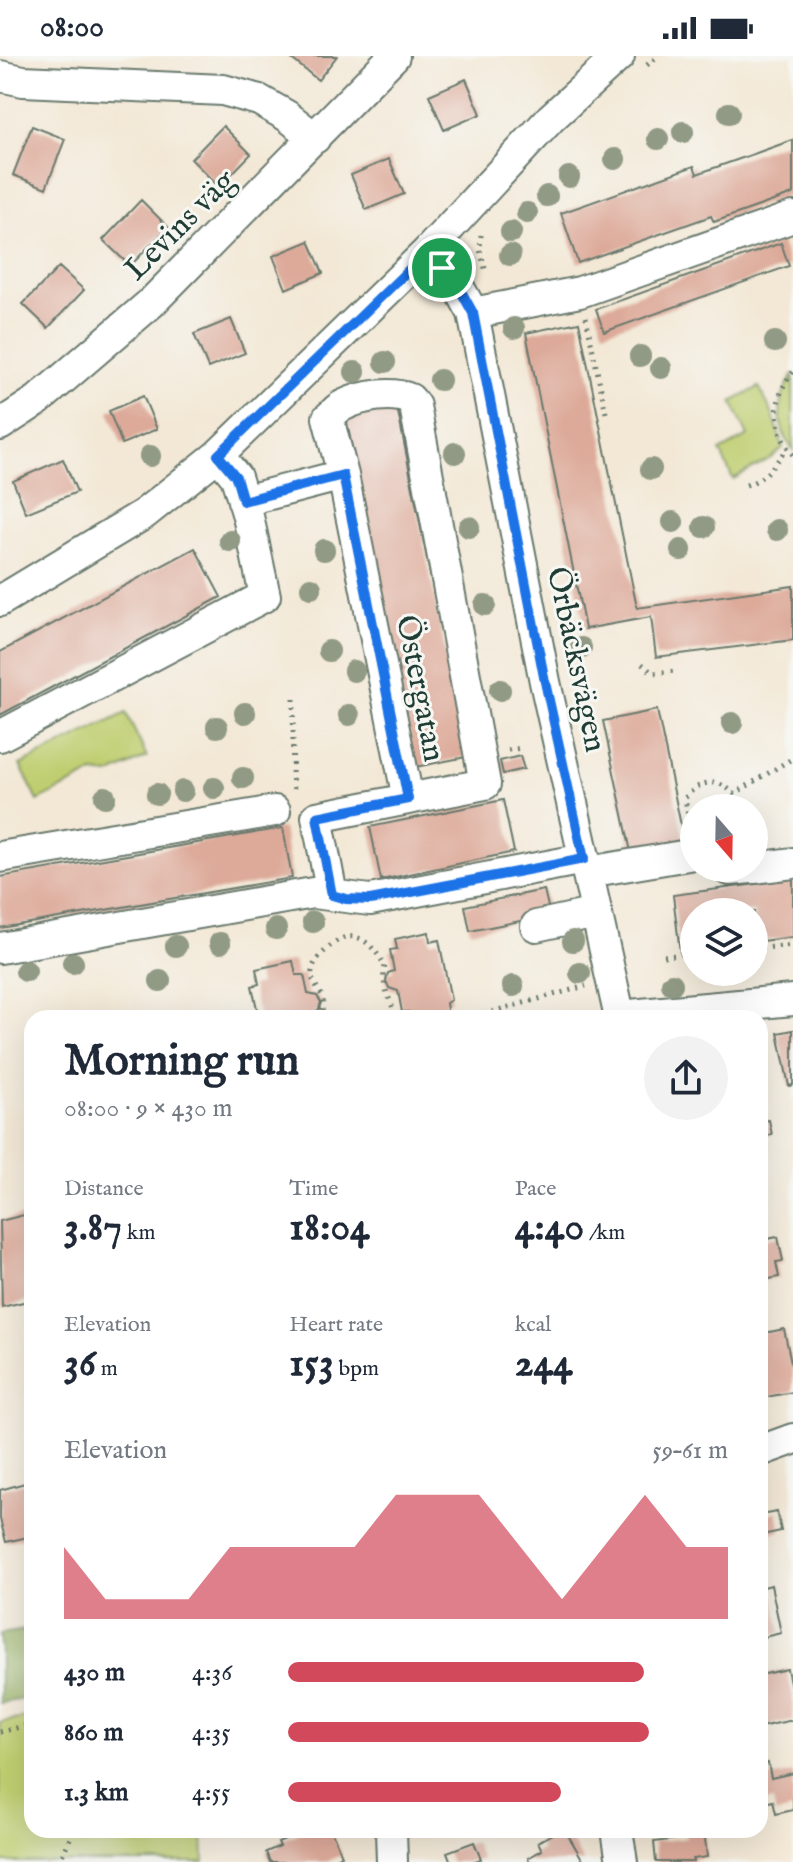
<!DOCTYPE html>
<meta charset="utf-8">
<style>
:root{--surface:#fff;--page:#f2f2f3;--text:#1f2937;--muted:#747a83;--accent:#d1495b}
body{margin:0;font-family:"IM FELL English",serif;background:var(--page);color:var(--text);height:100vh;display:flex;flex-direction:column;font-size:30px;white-space:nowrap}
*{box-sizing:border-box;margin:0}
p{font-size:26px;color:var(--muted)}
.icon{flex:none;width:44px;height:44px;fill:none;stroke:currentColor;stroke-width:2;stroke-linecap:round;stroke-linejoin:round}
.map{position:relative;flex:1;overflow:hidden}
.panel{position:absolute;left:24px;top:954px;width:744px;height:828px;display:flex;flex-direction:column;background:var(--surface);border-radius:24px;box-shadow:0 8px 32px #0002}
.panel>*{flex:none}
.needle{width:52px;rotate:160deg}
.fabs{position:absolute;left:680px;top:738px;display:grid;gap:16px}
.fabs a{display:grid;place-items:center;width:88px;height:88px;border-radius:50%;background:var(--surface);box-shadow:0 8px 32px #0002;font-size:40px}
.pin{position:absolute;display:grid;place-items:center;width:68px;height:68px;color:#fff;margin:-34px;border:4px solid #fff;border-radius:50%;box-shadow:0 2px 8px #0007}
.round{display:grid;place-items:center;flex:none;width:84px;height:84px;border-radius:42px;background:var(--page)}
.head{display:flex;align-items:center;justify-content:space-between;height:136px;padding:0 40px}
h1{font-size:44px;font-weight:700;line-height:60px}
.stats{display:grid;grid-template-columns:repeat(3,1fr);gap:12px;height:136px;padding:8px 40px}
.stats div{display:grid;align-content:center}
.stats b{font-size:40px;font-weight:700}
.stats small{font-size:22px;font-weight:400}
.stats p{font-size:22px}
.chart{height:224px;padding:16px 40px}
.chart p{display:flex;justify-content:space-between}
.chart svg{width:100%;height:144px;margin-top:8px;fill:var(--accent);opacity:.7}
ul{padding:0 40px;list-style:none;font-size:26px}
li{display:grid;grid-template-columns:128px 96px 1fr;align-items:center;height:60px}
li i{height:20px;border-radius:10px;background:var(--accent)}
.status{display:flex;justify-content:space-between;align-items:center;height:56px;padding:0 40px;background:var(--surface);direction:ltr}
.status svg{height:22px;fill:currentColor}
.map>svg:first-child{display:block}
</style>
<div class="status"><b>08:00</b><svg viewBox="0 0 49 12"><path d="M0 12V9h3v3zM5 12V6h3v6zM10 12V3h3v9zM15 12V0h3v12zM26 1h20v11H26zM47 4h2v5h-2z"/></svg></div>
<div class="map">
<svg width="793" height="1806" viewBox="0 0 793 1806">
<rect width="100%" height="100%" fill="#f6f6f2"/>
<filter id="ink" filterUnits="userSpaceOnUse"><feTurbulence type="fractalNoise" baseFrequency=".0125" numOctaves="2"/><feDisplacementMap in="SourceGraphic" scale="16" xChannelSelector="R" yChannelSelector="G"/><feConvolveMatrix kernelMatrix="1 2 1 2 8 2 1 2 1" color-interpolation-filters="sRGB"/></filter>
<filter id="wash" filterUnits="userSpaceOnUse"><feTurbulence type="fractalNoise" baseFrequency=".006" numOctaves="4" result="noise"/><feDisplacementMap in="SourceGraphic" scale="32" xChannelSelector="R" yChannelSelector="G"/><feGaussianBlur stdDeviation="1.8" result="paint"/><feColorMatrix in="noise" values="0 0 0 0 0 0 0 0 0 0 0 0 0 0 0 0 0 1.4 0 .05"/><feComposite in="paint" operator="in"/></filter>
<g filter="url(#wash)">
<rect width="100%" height="100%" fill="#f3e8d6"/>
<path fill="#bfce70" stroke="#6f8652" stroke-width="2" d="M793,319V394C775,370 777,343 793,319Z
M759,331L773,359L783,392L771,402L733,423L720,395L748,380L732,346Z
M126,657L147,701L109,719L93,717L38,745L20,709Z
M32,1661V1774H203L204,1806H0V1666Z"/>
<path fill="#97b162" stroke="#5b774b" stroke-width="2" d="M32,1573V1642L0,1647V1578Z"/>
<g id="blocks">
<path fill="#ddaa9a" d="M288,0H337L318,24Z
M466,23L481,58L444,74L429,39Z
M32,70L65,83L46,132L13,119Z
M223,70L251,98L219,131L191,103Z
M793,84V138L714,166L711,160L578,207L561,157L694,110L697,118Z
M389,103L404,138L366,154L351,119Z
M141,144L168,171L130,210L103,184Z
M309,185L323,217L286,233L273,200Z
M781,187L789,210L604,276L596,253Z
M59,211L84,234L48,272L23,248Z
M231,263L245,297L208,312L194,278Z
M579,266L637,552L793,530V584L656,601L651,561L585,573L526,277Z
M143,340L157,373L122,388L109,355Z
M397,351L466,701L415,711L346,361Z
M63,403L77,436L26,457L13,425Z
M195,492L221,541L0,659V596Z
M657,654L684,784L631,796L603,665Z
M520,700L524,713L503,718L500,705Z
M503,744L514,796L381,824L370,771Z
M283,772L292,822L0,872V821Z
M793,823V881L754,886V856H694V894L680,896L673,839Z
M544,834L550,859L470,875L465,850Z
M429,876L430,886L439,884L451,944L446,947L448,960L411,962L409,956H402L398,935L389,932L386,925L388,917L394,915L390,894L397,893L395,883Z
M293,905L296,919H304L308,938L317,940L321,946L319,953L313,958V962H259L252,930L259,928L256,913Z
M793,974V1029L789,1030L778,977Z
M769,1064L772,1079L760,1081V1065Z
M32,1157V1244L2,1251L0,1165Z
M765,1172L767,1183L778,1181L783,1205L776,1206L779,1221L760,1225V1173Z
M784,1273L793,1316V1336L761,1342L760,1278Z
M32,1425V1480L6,1486L0,1463V1434Z
M777,1456L781,1475L762,1479L765,1494L760,1495V1459Z
M771,1529L781,1577L760,1582V1532Z
M787,1613L793,1640V1664L760,1671V1619Z
M768,1707L771,1722L793,1717V1754L776,1758L773,1745L760,1748V1709Z
M306,1774H331L342,1799L326,1806H270L266,1796L280,1790L278,1786Z
M560,1774H565L584,1806H530L528,1802L542,1794L538,1786Z
M685,1774H704L707,1801L693,1803V1806H656L654,1786L686,1782Z
M474,1786L481,1803L472,1806H451L447,1796Z"/>
</g>
</g>
<g filter="url(#ink)">
<use href="#blocks" fill-opacity="0" stroke="#69796d" stroke-width="2"/>
<g fill="none" stroke-linecap="round" stroke-linejoin="round">
<g stroke="#69796d" stroke-width="34">
<path id="minor" d="M0,20L23,25L223,34L259,44L287,60L315,82
M426,197L457,228L473,257L545,626L620,962
M473,257L580,236L793,161
M0,369L38,344L151,247L394,0
M343,419L328,362C333,358 338,351 344,349C362,340 392,335 410,343L415,350L485,728L408,743
M243,445L343,419L408,743L317,761L332,839
M0,545L144,458L218,399L426,197L551,62L619,0
M0,680L265,540L248,460L236,421L218,399
M0,801L275,755
M725,812L730,814L751,812
M754,812L793,807
M588,816L694,798
M536,870L596,857
M0,892L313,837L370,844L584,803
M619,960L793,944
M760,1395L793,1383
M391,1774L392,1806
M617,1774L622,1806"/>
</g>
<path stroke="#69796d" stroke-width="5" stroke-dasharray="2 6" stroke-linecap="butt" d="M647,9L658,0
M481,179L480,194L486,216
M586,261L607,362
M793,316C772,341 772,374 793,399
M746,429C767,422 774,409 787,392
M642,608L653,617L675,615
M294,643L292,721L294,734
M508,694L522,692
M690,773L685,742C700,724 718,721 734,738L793,702
M754,893L793,889
M664,900L694,898
M320,962C321,956 324,950 323,944C321,933 310,927 312,915C313,907 320,899 326,894C352,868 370,884 385,910C380,930 391,942 396,962
M469,962L586,930
M0,1676L32,1668
M59,1806L74,1774"/>
<use href="#minor" stroke="#fff" stroke-width="30"/>
</g>
<g fill="#909a84">
<circle cx="729" cy="57" r="11"/>
<circle cx="683" cy="76" r="11"/>
<circle cx="658" cy="83" r="11"/>
<circle cx="615" cy="103" r="11"/>
<circle cx="569" cy="121" r="11"/>
<circle cx="547" cy="140" r="11"/>
<circle cx="527" cy="157" r="11"/>
<circle cx="511" cy="176" r="11"/>
<circle cx="510" cy="199" r="11"/>
<circle cx="514" cy="272" r="11"/>
<circle cx="775" cy="286" r="11"/>
<circle cx="640" cy="300" r="11"/>
<circle cx="385" cy="306" r="11"/>
<circle cx="661" cy="312" r="11"/>
<circle cx="355" cy="316" r="11"/>
<circle cx="440" cy="324" r="11"/>
<circle cx="455" cy="397" r="11"/>
<circle cx="150" cy="400" r="11"/>
<circle cx="651" cy="413" r="11"/>
<circle cx="673" cy="466" r="11"/>
<circle cx="469" cy="471" r="11"/>
<circle cx="704" cy="471" r="11"/>
<circle cx="777" cy="474" r="11"/>
<circle cx="230" cy="485" r="11"/>
<circle cx="324" cy="494" r="11"/>
<circle cx="681" cy="494" r="11"/>
<circle cx="311" cy="532" r="11"/>
<circle cx="485" cy="549" r="11"/>
<circle cx="581" cy="592" r="11"/>
<circle cx="329" cy="595" r="11"/>
<circle cx="354" cy="615" r="11"/>
<circle cx="500" cy="634" r="11"/>
<circle cx="245" cy="657" r="11"/>
<circle cx="349" cy="659" r="11"/>
<circle cx="732" cy="667" r="11"/>
<circle cx="217" cy="671" r="11"/>
<circle cx="243" cy="722" r="11"/>
<circle cx="214" cy="732" r="11"/>
<circle cx="183" cy="735" r="11"/>
<circle cx="157" cy="738" r="11"/>
<circle cx="105" cy="741" r="11"/>
<circle cx="313" cy="866" r="11"/>
<circle cx="276" cy="873" r="11"/>
<circle cx="573" cy="885" r="11"/>
<circle cx="220" cy="887" r="11"/>
<circle cx="176" cy="890" r="11"/>
<circle cx="73" cy="907" r="11"/>
<circle cx="26" cy="915" r="11"/>
<circle cx="580" cy="917" r="11"/>
<circle cx="160" cy="925" r="11"/>
<circle cx="672" cy="928" r="11"/>
<circle cx="513" cy="930" r="11"/>
</g>
</g>
<g fill="none" stroke-linecap="round" stroke-linejoin="round" filter="url(#ink)">
<g stroke="#fff" stroke-width="16">
<path id="route" d="M426,197L457,228L473,257L545,626L584,803L370,844L346,843L332,839L317,761L408,743L343,419L243,445L236,421L218,399Z"/>
</g>
<use href="#route" stroke="#1a73e8" stroke-width="10"/>
</g>
<g text-anchor="middle" stroke-width="6" stroke-linejoin="round" paint-order="stroke">
<g font-size="32" fill="#1f3d34" stroke="#f6f6f2">
<text transform="translate(179 168) rotate(-45)" y="11">Levins väg</text>
<text transform="translate(578 603) rotate(78)" y="11">Örbäcksvägen</text>
<text transform="translate(422 632) rotate(79)" y="11">Östergatan</text>
</g>
</g>
</svg>
<div class="fabs">
<a><svg class="needle" viewBox="-14 -14 28 28"><path d="M0-13l5 13h-10z" fill="#e53935"/><path d="M0 13l5-13h-10z" fill="#747a83"/></svg></a>
<a><svg class="icon" aria-label="layers" viewBox="0 0 24 24"><path d="M12 4l9 5-9 5-9-5zM3 14l9 5 9-5"/></svg></a>
</div>
<div class="pin" style="left:442px;top:212px;background:#1e9e55"><svg class="icon" aria-label="arrive" viewBox="0 0 24 24"><path d="M6 21V4h12l-3 4 3 4H6"/></svg></div>
<section class="panel">
<div class="head"><div><h1>Morning run</h1><p>08:00 · 9 × 430 m</p></div><a class="round"><svg class="icon" aria-label="share" viewBox="0 0 24 24"><path d="M12 15V3M7 8l5-5 5 5M5 13v7h14v-7"/></svg></a></div>
<div class="stats">
<div><p>Distance</p><b>3.87<small> km</small></b></div>
<div><p>Time</p><b>18:04</b></div>
<div><p>Pace</p><b>4:40<small> /km</small></b></div>
</div>
<div class="stats">
<div><p>Elevation</p><b>36<small> m</small></b></div>
<div><p>Heart rate</p><b>153<small> bpm</small></b></div>
<div><p>kcal</p><b>244</b></div>
</div>
<div class="chart"><p><span>Elevation</span>59–61 m</p>
<svg viewBox="0 0 160 44" preserveAspectRatio="none"><path d="M0 44V22L10 38L20 38L30 38L40 22L50 22L60 22L70 22L80 6L90 6L100 6L110 22L120 38L130 22L140 6L150 22L160 22V44z"/></svg>
</div>
<ul>
<li><b>430 m</b>4:36<i style="width:81%"></i></li>
<li><b>860 m</b>4:35<i style="width:82%"></i></li>
<li><b>1.3 km</b>4:55<i style="width:62%"></i></li>
</ul>
</section>
</div>
